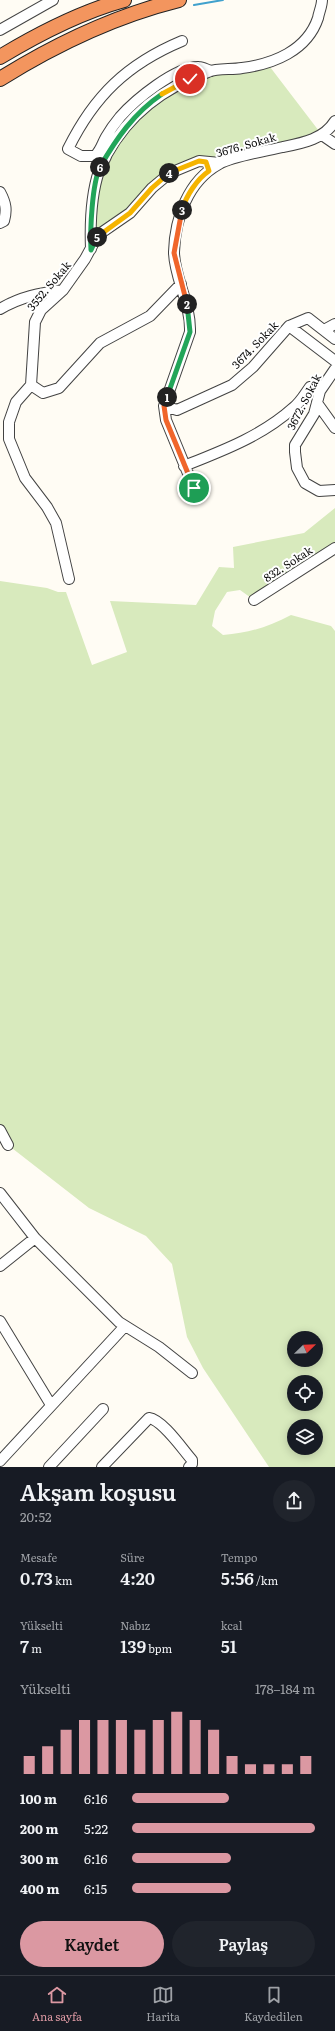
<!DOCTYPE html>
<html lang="tr">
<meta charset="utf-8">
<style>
:root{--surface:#171b24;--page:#20242c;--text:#f1f3f6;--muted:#9ea1a6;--line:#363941;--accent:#db98a2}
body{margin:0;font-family:Literata,serif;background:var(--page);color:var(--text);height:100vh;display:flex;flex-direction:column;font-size:15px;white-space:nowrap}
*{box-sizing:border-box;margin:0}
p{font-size:13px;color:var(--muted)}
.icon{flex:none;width:22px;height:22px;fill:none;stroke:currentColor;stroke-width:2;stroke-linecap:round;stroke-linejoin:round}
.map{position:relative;height:1467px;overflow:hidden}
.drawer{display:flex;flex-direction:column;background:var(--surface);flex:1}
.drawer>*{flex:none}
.needle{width:26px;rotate:67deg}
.fabs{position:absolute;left:287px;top:1331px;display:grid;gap:8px}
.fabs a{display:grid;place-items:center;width:36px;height:36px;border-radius:50%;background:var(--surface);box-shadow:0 2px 10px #0003;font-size:20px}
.pin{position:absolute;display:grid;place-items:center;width:34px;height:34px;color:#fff;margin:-17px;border:2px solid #fff;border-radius:50%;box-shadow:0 1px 4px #0007}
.km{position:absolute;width:20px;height:20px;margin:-10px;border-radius:50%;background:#222;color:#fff;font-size:11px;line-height:20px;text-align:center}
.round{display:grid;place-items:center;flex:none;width:42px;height:42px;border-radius:21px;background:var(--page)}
.headline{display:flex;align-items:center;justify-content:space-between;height:68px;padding:0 20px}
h1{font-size:22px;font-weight:600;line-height:30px}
.figures{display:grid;grid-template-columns:repeat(3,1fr);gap:6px;height:68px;padding:4px 20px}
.figures div{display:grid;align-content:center}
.figures b{font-size:17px;font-weight:600}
.figures small{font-size:11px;font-weight:400}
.figures p{font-size:11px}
.chart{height:112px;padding:8px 20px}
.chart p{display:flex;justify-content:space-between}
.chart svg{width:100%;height:72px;margin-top:4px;stroke:var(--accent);stroke-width:6}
.action{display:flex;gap:8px;margin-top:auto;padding:8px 20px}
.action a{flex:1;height:46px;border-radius:24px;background:var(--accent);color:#111;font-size:16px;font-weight:600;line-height:46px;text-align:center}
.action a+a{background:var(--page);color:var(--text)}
ul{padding:0 20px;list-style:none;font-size:13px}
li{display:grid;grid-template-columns:64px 48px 1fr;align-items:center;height:30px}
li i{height:10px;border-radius:5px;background:var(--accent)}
.tab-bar{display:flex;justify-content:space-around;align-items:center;height:56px;border-top:1px solid var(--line);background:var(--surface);font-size:11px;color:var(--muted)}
.tab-bar a{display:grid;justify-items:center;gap:2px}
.tab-bar .current{color:var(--accent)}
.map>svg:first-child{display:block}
</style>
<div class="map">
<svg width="335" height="1467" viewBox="0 0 335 1467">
<rect width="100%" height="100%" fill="#fffcf4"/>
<path fill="#d8eabd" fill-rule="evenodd" d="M267,63L322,135L220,163L199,161L170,173L98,235L90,233L99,170L134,116L190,79Z
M335,508V548L254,600L240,590L227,592L215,611L212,626L223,635C249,633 268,627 291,615L331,626L335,631V1467H269L203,1368L187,1337L172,1264L146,1236L89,1208L8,1145L0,1130V581L47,588L58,592H66L92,665L127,652L110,601L196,605L219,567L234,568L233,547L304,533ZM294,1338H316V1360H294ZM294,1382H316V1404H294ZM294,1426H316V1448H294Z"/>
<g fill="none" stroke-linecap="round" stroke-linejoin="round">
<path stroke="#40a1cd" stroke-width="2" d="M194,5L223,0"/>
<g stroke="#434343" stroke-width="12">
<path id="minor" d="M0,30L53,0
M182,41C127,64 94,96 68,149L81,156H95C101,150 102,144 106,137C110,130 115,123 120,117C135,100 176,66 199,67C203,67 207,70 211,71
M322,135L335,144
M0,192C6,203 7,210 4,221L0,223
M91,249C90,224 91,195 99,171C101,165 105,160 107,154C129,114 165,87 208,72C218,68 231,70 242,68C273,64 307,51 318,18C319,12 322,6 322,0
M0,309C20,297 40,293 63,290
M289,326L308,318L335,339
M324,330L335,324
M335,369L320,391L314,414L295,445V452L297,468L305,483L319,491L335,490
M31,385L43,393L59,388L100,343L150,316L181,284
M317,403L335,428
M164,406L177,410L232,385L253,367L289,326L335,361
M184,466C222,451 262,436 293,408C300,403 305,394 310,387
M194,488L166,420L164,406L190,332C191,303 174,277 174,252C175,218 188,181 219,164C233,156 266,151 283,147C303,143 324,139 335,121
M69,579L56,523L47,507L25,478L9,439V422L16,402L31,385L35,322L41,310L63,290L85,259L98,235L130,213L152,188L170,173L199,161L220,163
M254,600L335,548
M0,1130L8,1145
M0,1193L35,1238L119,1322L159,1347L192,1373
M0,1266L35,1238
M0,1321L51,1405
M0,1461L125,1326
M49,1467L103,1409
M102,1467L149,1418C163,1420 183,1450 192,1460V1464L189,1467"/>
</g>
<g stroke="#212121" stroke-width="16">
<path id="highway" d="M0,57C38,34 81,12 124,0
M0,79C56,44 115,16 179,0"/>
</g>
<use href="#minor" stroke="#fff" stroke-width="10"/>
<use href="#highway" stroke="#f3955e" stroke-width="14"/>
</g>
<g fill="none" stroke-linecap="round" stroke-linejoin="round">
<g stroke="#fff" stroke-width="8">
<path id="split-1" d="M167,397L164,406L166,420L194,488"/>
</g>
<g stroke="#fff" stroke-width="8">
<path id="split-2" d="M167,397L190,332L187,304"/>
</g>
<g stroke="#fff" stroke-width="8">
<path id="split-3" d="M182,210L174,253L187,304"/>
</g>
<g stroke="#fff" stroke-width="8">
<path id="split-4" d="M169,173L199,161L206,162L209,171C197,179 186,196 182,210"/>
</g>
<g stroke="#fff" stroke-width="8">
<path id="split-5" d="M97,237L130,213L152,188L169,173"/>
</g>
<g stroke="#fff" stroke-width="8">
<path id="split-6" d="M97,237L91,250C90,230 92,184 100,167"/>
</g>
<g stroke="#fff" stroke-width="8">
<path id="split-7" d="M100,167C116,139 134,113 162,94"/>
</g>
<g stroke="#fff" stroke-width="8">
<path id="split-8" d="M162,94L190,79"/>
</g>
<use href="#split-1" stroke="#f0652b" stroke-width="5"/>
<use href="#split-2" stroke="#22a559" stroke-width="5"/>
<use href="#split-3" stroke="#f0652b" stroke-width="5"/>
<use href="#split-4" stroke="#f5b400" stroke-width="5"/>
<use href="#split-5" stroke="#f5b400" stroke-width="5"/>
<use href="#split-6" stroke="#22a559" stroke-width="5"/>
<use href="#split-7" stroke="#22a559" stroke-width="5"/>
<use href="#split-8" stroke="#f5b400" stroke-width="5"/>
</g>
<g text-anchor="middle" stroke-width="4" stroke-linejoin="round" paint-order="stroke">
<g font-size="11" fill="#101010" stroke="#fff">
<text transform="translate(246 145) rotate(-16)" y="4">3676. Sokak</text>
<text transform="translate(49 286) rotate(-50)" y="4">3552. Sokak</text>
<text transform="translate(255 345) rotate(-46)" y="4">3674. Sokak</text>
<text transform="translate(304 402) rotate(-63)" y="4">3672. Sokak</text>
<text transform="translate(288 564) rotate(-33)" y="4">832. Sokak</text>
</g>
</g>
</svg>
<div class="fabs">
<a><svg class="needle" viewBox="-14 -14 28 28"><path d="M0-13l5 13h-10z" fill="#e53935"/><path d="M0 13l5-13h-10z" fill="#9ea1a6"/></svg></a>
<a><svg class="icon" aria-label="locate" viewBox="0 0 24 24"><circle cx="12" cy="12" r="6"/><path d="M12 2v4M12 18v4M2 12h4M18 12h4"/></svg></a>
<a><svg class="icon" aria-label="layers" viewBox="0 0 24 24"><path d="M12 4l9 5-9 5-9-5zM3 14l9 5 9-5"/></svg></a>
</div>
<div class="pin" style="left:194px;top:488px;background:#1e9e55"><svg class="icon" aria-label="arrive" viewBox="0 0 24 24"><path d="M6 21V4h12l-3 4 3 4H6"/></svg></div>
<div class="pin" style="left:190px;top:79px;background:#d93025"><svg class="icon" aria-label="check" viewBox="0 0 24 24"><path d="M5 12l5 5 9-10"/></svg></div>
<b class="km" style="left:167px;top:397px">1</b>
<b class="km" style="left:187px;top:304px">2</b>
<b class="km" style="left:182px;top:210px">3</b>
<b class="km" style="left:169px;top:173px">4</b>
<b class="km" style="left:97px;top:237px">5</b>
<b class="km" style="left:100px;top:167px">6</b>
</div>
<section class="drawer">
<div class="headline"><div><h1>Akşam koşusu</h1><p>20:52</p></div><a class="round"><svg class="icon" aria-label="share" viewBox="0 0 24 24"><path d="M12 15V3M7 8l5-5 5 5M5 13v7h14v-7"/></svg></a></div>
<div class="figures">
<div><p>Mesafe</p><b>0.73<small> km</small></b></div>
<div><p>Süre</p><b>4:20</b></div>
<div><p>Tempo</p><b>5:56<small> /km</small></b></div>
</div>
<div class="figures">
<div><p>Yükselti</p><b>7<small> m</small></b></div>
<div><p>Nabız</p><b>139<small> bpm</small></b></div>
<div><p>kcal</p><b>51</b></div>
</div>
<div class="chart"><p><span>Yükselti</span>178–184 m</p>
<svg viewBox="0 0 160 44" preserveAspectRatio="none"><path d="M5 44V33M15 44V27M25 44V17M35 44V11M45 44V11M55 44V11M65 44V17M75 44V11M85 44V6M95 44V11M105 44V17M115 44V33M125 44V38M135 44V38M145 44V38M155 44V33"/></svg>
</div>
<ul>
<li><b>100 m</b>6:16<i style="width:53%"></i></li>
<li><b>200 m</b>5:22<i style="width:100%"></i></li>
<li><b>300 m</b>6:16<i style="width:54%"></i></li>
<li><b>400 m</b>6:15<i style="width:54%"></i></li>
</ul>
<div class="action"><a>Kaydet</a><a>Paylaş</a></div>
</section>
<nav class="tab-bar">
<a class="current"><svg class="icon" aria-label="home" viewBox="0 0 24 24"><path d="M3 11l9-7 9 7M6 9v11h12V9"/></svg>Ana sayfa</a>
<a><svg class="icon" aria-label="map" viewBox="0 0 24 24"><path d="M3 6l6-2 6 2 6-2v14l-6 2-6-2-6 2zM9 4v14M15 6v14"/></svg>Harita</a>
<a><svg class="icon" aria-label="saved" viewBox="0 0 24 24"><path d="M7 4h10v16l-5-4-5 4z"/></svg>Kaydedilen</a>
</nav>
